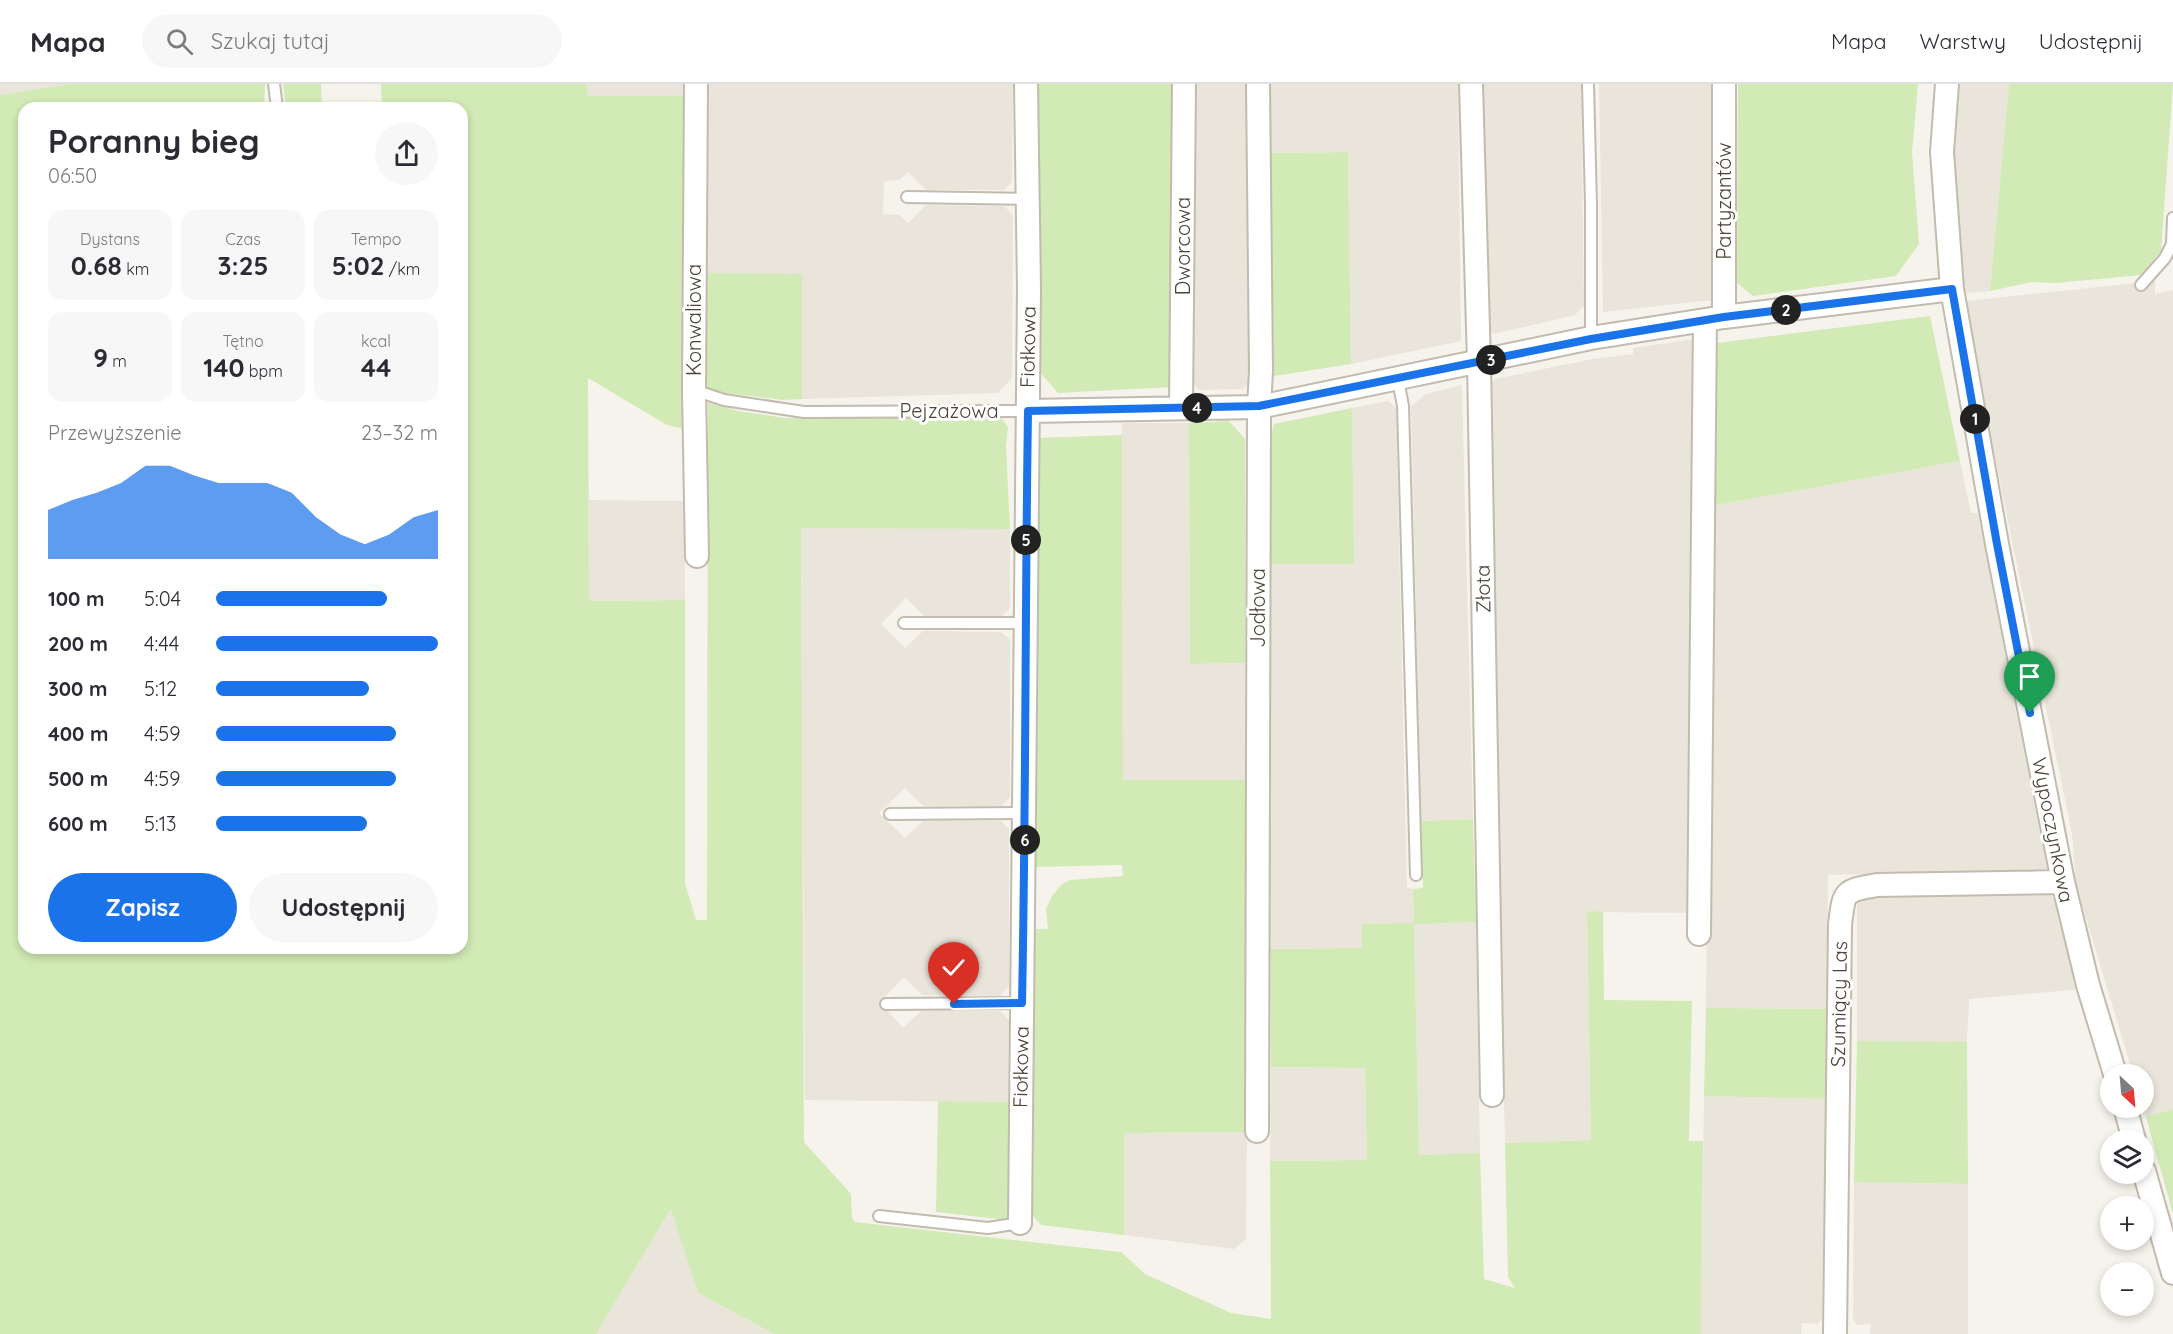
<!DOCTYPE html>
<html lang="pl">
<meta charset="utf-8">
<style>
:root{--surface:#fff;--page:#f7f7f7;--text:#2b2b33;--muted:#7c7c81;--line:#e1e1e2;--accent:#1a73e8}
body{margin:0;font-family:Quicksand,sans-serif;background:var(--page);color:var(--text);height:100vh;display:flex;flex-direction:column;font-size:22px;white-space:nowrap}
*{box-sizing:border-box;margin:0}
p{font-size:20px;color:var(--muted)}
.icon{flex:none;width:33px;height:33px;fill:none;stroke:currentColor;stroke-width:2;stroke-linecap:round;stroke-linejoin:round}
.map{position:relative;flex:1;overflow:hidden}
.sheet{position:absolute;left:18px;top:18px;width:450px;height:852px;display:flex;flex-direction:column;background:var(--surface);border-radius:18px;box-shadow:0 3px 9px #0003}
.sheet>*{flex:none}
.needle{width:39px;rotate:154deg}
.fabs{position:absolute;left:2100px;top:980px;display:grid;gap:12px}
.fabs a{display:grid;place-items:center;width:54px;height:54px;border-radius:50%;background:var(--surface);box-shadow:0 3px 9px #0003;font-size:30px}
.pin{position:absolute;display:grid;place-items:center;width:51px;height:51px;color:#fff;margin:-62px -26px;border-radius:50% 50% 50% 0;rotate:-45deg;box-shadow:0 0 6px #0007}
.pin .icon{rotate:45deg}
.km{position:absolute;width:30px;height:30px;margin:-15px;border-radius:50%;background:#222;color:#fff;font-size:16px;line-height:30px;text-align:center}
.round{display:grid;place-items:center;flex:none;width:63px;height:63px;border-radius:32px;background:var(--page)}
.summary{display:flex;align-items:center;justify-content:space-between;height:102px;padding:0 30px}
h1{font-size:33px;font-weight:700;line-height:45px}
.figures{display:grid;grid-template-columns:repeat(3,1fr);gap:9px;height:102px;padding:6px 30px}
.figures div{display:grid;align-content:center;border-radius:15px;background:var(--page);text-align:center}
.figures b{font-size:26px;font-weight:700}
.figures small{font-size:16px;font-weight:400}
.figures p{font-size:16px}
.chart{height:168px;padding:12px 30px}
.chart p{display:flex;justify-content:space-between}
.chart svg{width:100%;height:108px;margin-top:6px;fill:var(--accent);opacity:.7}
.button{display:flex;gap:12px;margin-top:auto;padding:12px 30px}
.button a{flex:1;height:69px;border-radius:36px;background:var(--accent);color:#fff;font-size:24px;font-weight:700;line-height:69px;text-align:center}
.button a+a{background:var(--page);color:var(--text)}
ul{padding:0 30px;list-style:none;font-size:20px}
li{display:grid;grid-template-columns:96px 72px 1fr;align-items:center;height:45px}
li i{height:15px;border-radius:8px;background:var(--accent)}
header{display:flex;align-items:center;gap:36px;box-sizing:border-box;height:84px;padding:0 30px;background:var(--surface);border-bottom:2px solid var(--line)}
header strong{font-size:28px}
nav{display:flex;gap:33px;margin-inline-start:auto;font-size:21px}
.search{width:420px;height:54px;background:var(--page);display:flex;align-items:center;gap:15px;box-sizing:border-box;padding:0 21px;border-radius:33px;color:var(--muted);font-size:22px}
.map>svg:first-child{display:block}
</style>
<header>
<strong>Mapa</strong>
<div class="search"><svg class="icon" aria-label="search" viewBox="0 0 24 24"><circle cx="10" cy="10" r="6"/><path d="M15 15l6 6"/></svg>Szukaj tutaj</div>
<nav><a>Mapa</a><a>Warstwy</a><a>Udostępnij</a></nav>
</header>
<div class="map">
<svg width="2173" height="1250" viewBox="0 0 2173 1250">
<rect width="100%" height="100%" fill="#f6f3ec"/>
<path fill="#eae5da" d="M0,0H72V1L0,11Z
M587,0H688V12H587Z
M703,0H1013L1012,98L1004,106H926L908,88L899,96L884,97L883,130L899,131L908,139L926,121L1004,122L1013,131L1012,294L998,309L802,315V190L703,189Z
M1189,0H1250L1252,296L1243,305L1199,306L1190,297Z
M1266,0H1458L1461,257L1351,280L1348,68L1267,69Z
M1482,0H1581L1584,222L1575,231L1494,250L1486,242Z
M1599,0H1714L1713,216L1603,228Z
M1960,0H2009L1990,207L1965,209L1954,81Z
M2155,197V210L2173,206V1025L2146,1033L2143,1023L2144,990H2133L2076,801L2072,750L1982,310L1966,217Z
M1701,254L1693,829L1587,828L1591,1056L1505,1059L1486,306L1495,295L1593,275L1633,270V264Z
M1462,301L1473,735L1421,737L1411,322L1426,310Z
M1388,317L1396,324L1407,804L1413,805L1414,839L1476,838L1480,1069L1419,1071L1414,840L1363,864L1270,865L1269,480H1354L1352,324Z
M1122,339H1189L1190,580L1245,579L1246,696H1123Z
M1960,377L1971,429H1978L2047,786L1828,791L1827,925L1706,924L1711,422Z
M589,416L684,417L685,516L589,517Z
M801,443L1010,445V524L1001,533L924,532L906,514L881,540L905,564L923,547L1001,548L1010,555V713L1001,722H923L905,704L879,729L905,754L923,737H1001L1009,745V902L1000,912L922,911L904,893L880,918L903,944L921,927H1000L1009,936L1008,1018L805,1016Z
M2050,805L2082,905L1969,915L1967,958L1857,957V814L1863,809Z
M1271,983L1365,984L1367,1076L1270,1077Z
M1704,1012L1826,1015L1822,1235L1818,1240L1802,1239L1801,1250H1701Z
M1247,1048L1246,1155L1234,1165L1124,1151V1049Z
M1854,1098L1968,1100V1250H1870L1871,1240L1857,1241L1853,1235Z
M672,1124L698,1209L774,1250H596Z"/>
<path fill="#d2eab5" d="M72,0H265L264,24H24V864H462V24H382L381,0H587V12H688L684,345L667,341L588,294L589,517L685,516V799L696,836H707L708,319L738,327L785,334L995,332L1002,335L1008,343L1006,362L1010,445L801,444L804,1058L851,1110L852,1134L855,1138L1121,1168L1145,1190L1231,1229L1271,1235L1270,1077L1367,1076L1365,984L1271,983L1270,865L1362,864V840L1414,839L1413,805L1423,804L1421,737L1473,735L1476,838L1414,840L1419,1071L1480,1069L1484,1195L1515,1204L1508,1193L1505,1059L1591,1056L1587,828L1603,827L1604,916L1692,917L1689,1057H1703L1701,1250H774L698,1209L671,1125L596,1250H0V11Z
M283,0H321L322,24H286Z
M1038,0H1176L1172,303L1058,309L1037,285Z
M1738,0H1918L1912,68L1919,160L1896,192L1753,212L1737,199Z
M2009,0H2173L2161,167L2141,191L2056,199L2032,198L1990,207Z
M1348,68L1351,280L1274,292L1268,278L1267,69Z
M703,189L802,190V315L783,316L709,307L703,298Z
M1930,232L1960,377L1711,422L1717,259Z
M1352,324L1354,480H1269V358L1274,340Z
M1229,337L1245,355V579L1190,580L1189,339Z
M1122,351L1123,696H1246L1247,1048L1124,1049V1151L1041,1141L1029,1127L1032,845H1048L1046,825L1052,812L1062,800L1070,796L1123,792L1122,781L1034,783L1036,354Z
M1706,924L1827,925L1826,1015L1704,1012Z
M1857,957L1967,958L1968,1100L1854,1098Z
M938,1017L1008,1018V1136L936,1128Z
M2173,1025V1130L2146,1033Z"/>
<g fill="none" stroke-linecap="round" stroke-linejoin="round">
<g stroke="#c2bbae" stroke-width="14">
<path id="service" d="M274,0L277,24
M1588,0L1591,120V254
M907,113L1027,115
M2141,201L2165,174L2172,160L2173,134
M1398,296L1403,322L1416,791
M694,306L724,316L804,328L1028,327
M904,539H1025
M890,730L1024,729
M886,920L1022,919
M879,1132L988,1144L1020,1139"/>
</g>
<g stroke="#c2bbae" stroke-width="26">
<path id="minor" d="M696,0L694,306L697,472
M1471,0L1479,279L1492,1011
M1947,0L1942,68L1952,205L1997,460L2063,798L2088,901L2115,990
M1724,233V0
M1181,324L1184,0
M1028,327L1259,323L1591,254L1724,233L1952,205
M1699,850L1705,237
M2125,1023L2134,1056
M1257,1047L1259,323L1261,287L1258,0
M2144,1087L2173,1189
M1020,1139L1029,205L1026,0
M1835,1250L1840,841C1844,807 1843,807 1877,801L2063,798"/>
</g>
<use href="#service" stroke="#fff" stroke-width="10"/>
<use href="#minor" stroke="#fff" stroke-width="22"/>
</g>
<g fill="none" stroke-linecap="round" stroke-linejoin="round">
<g stroke="#fff" stroke-width="12">
<path id="route" d="M954,920L1022,919C1026,722 1025,524 1028,327L1259,322L1591,255L1724,233L1952,205L1997,460L2030,629"/>
</g>
<use href="#route" stroke="#1a73e8" stroke-width="8"/>
</g>
<g text-anchor="middle" stroke-width="6" stroke-linejoin="round" paint-order="stroke">
<g font-size="20" fill="#4b4439" stroke="#fff">
<text transform="translate(1724 117) rotate(-90)" y="7">Partyzantów</text>
<text transform="translate(1183 162) rotate(-90)" y="7">Dworcowa</text>
<text transform="translate(694 236) rotate(-90)" y="7">Konwaliowa</text>
<text transform="translate(1028 263) rotate(-89)" y="7">Fiołkowa</text>
<text x="949" y="334">Pejzażowa</text>
<text transform="translate(1483 505) rotate(-91)" y="7">Złota</text>
<text transform="translate(1258 524) rotate(-90)" y="7">Jodłowa</text>
<text transform="translate(2053 746) rotate(79)" y="7">Wypoczynkowa</text>
<text transform="translate(1839 920) rotate(-89)" y="7">Szumiący Las</text>
<text transform="translate(1021 983) rotate(-89)" y="7">Fiołkowa</text>
</g>
</g>
</svg>
<div class="fabs">
<a><svg class="needle" viewBox="-14 -14 28 28"><path d="M0-13l5 13h-10z" fill="#e53935"/><path d="M0 13l5-13h-10z" fill="#7c7c81"/></svg></a>
<a><svg class="icon" aria-label="layers" viewBox="0 0 24 24"><path d="M12 4l9 5-9 5-9-5zM3 14l9 5 9-5"/></svg></a>
<a>+</a>
<a>−</a>
</div>
<div class="pin" style="left:2030px;top:629px;background:#1e9e55"><svg class="icon" aria-label="arrive" viewBox="0 0 24 24"><path d="M6 21V4h12l-3 4 3 4H6"/></svg></div>
<div class="pin" style="left:954px;top:920px;background:#d93025"><svg class="icon" aria-label="check" viewBox="0 0 24 24"><path d="M5 12l5 5 9-10"/></svg></div>
<b class="km" style="left:1975px;top:335px">1</b>
<b class="km" style="left:1786px;top:226px">2</b>
<b class="km" style="left:1491px;top:276px">3</b>
<b class="km" style="left:1197px;top:324px">4</b>
<b class="km" style="left:1026px;top:456px">5</b>
<b class="km" style="left:1025px;top:756px">6</b>
<section class="sheet">
<div class="summary"><div><h1>Poranny bieg</h1><p>06:50</p></div><a class="round"><svg class="icon" aria-label="share" viewBox="0 0 24 24"><path d="M12 15V3M7 8l5-5 5 5M5 13v7h14v-7"/></svg></a></div>
<div class="figures">
<div><p>Dystans</p><b>0.68<small> km</small></b></div>
<div><p>Czas</p><b>3:25</b></div>
<div><p>Tempo</p><b>5:02<small> /km</small></b></div>
</div>
<div class="figures">
<div><b>9<small> m</small></b></div>
<div><p>Tętno</p><b>140<small> bpm</small></b></div>
<div><p>kcal</p><b>44</b></div>
</div>
<div class="chart"><p><span>Przewyższenie</span>23–32 m</p>
<svg viewBox="0 0 160 44" preserveAspectRatio="none"><path d="M0 44V24L10 20L20 17L30 13L40 6L50 6L60 10L70 13L80 13L90 13L100 17L110 27L120 34L130 38L140 34L150 27L160 24V44z"/></svg>
</div>
<ul>
<li><b>100 m</b>5:04<i style="width:77%"></i></li>
<li><b>200 m</b>4:44<i style="width:100%"></i></li>
<li><b>300 m</b>5:12<i style="width:69%"></i></li>
<li><b>400 m</b>4:59<i style="width:81%"></i></li>
<li><b>500 m</b>4:59<i style="width:81%"></i></li>
<li><b>600 m</b>5:13<i style="width:68%"></i></li>
</ul>
<div class="button"><a>Zapisz</a><a>Udostępnij</a></div>
</section>
</div>
